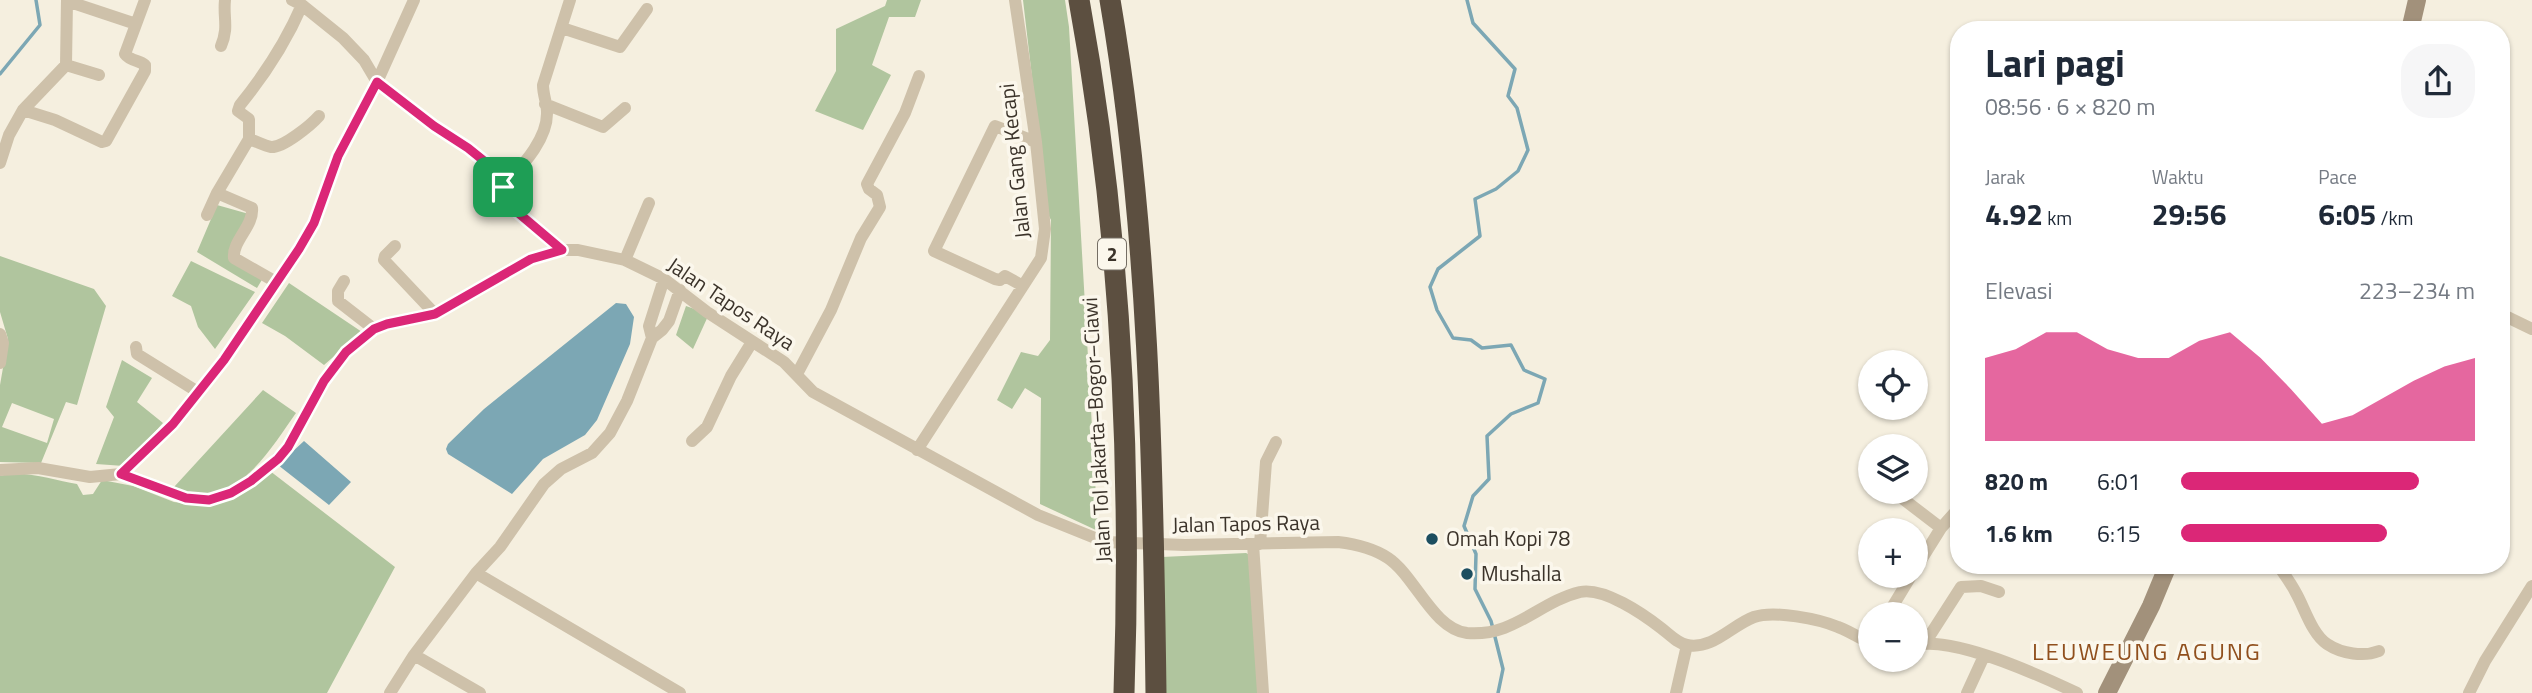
<!DOCTYPE html>
<html lang="id">
<meta charset="utf-8">
<style>
:root{--surface:#fff;--page:#f6f6f7;--text:#1f2937;--muted:#747a83;--accent:#db2777}
body{margin:0;font-family:"Titillium Web",sans-serif;background:var(--page);color:var(--text);height:100vh;display:flex;flex-direction:column;font-size:26px;white-space:nowrap}
*{box-sizing:border-box;margin:0}
p{font-size:23px;color:var(--muted)}
.icon{flex:none;width:38px;height:38px;fill:none;stroke:currentColor;stroke-width:2;stroke-linecap:round;stroke-linejoin:round}
.map{position:relative;flex:1;overflow:hidden}
.drawer{position:absolute;left:1950px;top:21px;width:560px;height:553px;display:flex;flex-direction:column;background:var(--surface);border-radius:28px;box-shadow:0 2px 5px #0004}
.drawer>*{flex:none}
.buttons{position:absolute;left:1858px;top:350px;display:grid;gap:14px}
.buttons a{display:grid;place-items:center;width:70px;height:70px;border-radius:50%;background:var(--surface);box-shadow:0 2px 5px #0004;font-size:35px}
.pin{position:absolute;display:grid;place-items:center;width:60px;height:60px;color:#fff;margin:-30px;border-radius:14px;box-shadow:0 4px 10px #0006}
.round{display:grid;place-items:center;flex:none;width:74px;height:74px;border-radius:28px;background:var(--page)}
.head{display:flex;align-items:center;justify-content:space-between;height:119px;padding:0 35px}
h1{font-size:38px;font-weight:700;line-height:52px}
.metrics{display:grid;grid-template-columns:repeat(3,1fr);gap:10px;height:119px;padding:7px 35px}
.metrics div{display:grid;align-content:center}
.metrics b{font-size:30px;font-weight:700}
.metrics small{font-size:19px;font-weight:400}
.metrics p{font-size:19px}
.chart{height:196px;padding:14px 35px}
.chart p{display:flex;justify-content:space-between}
.chart svg{width:100%;height:126px;margin-top:7px;fill:var(--accent);opacity:.7}
ul{padding:0 35px;list-style:none;font-size:23px}
li{display:grid;grid-template-columns:112px 84px 1fr;align-items:center;height:52px}
li i{height:18px;border-radius:9px;background:var(--accent)}
.map>svg:first-child{display:block}
</style>
<div class="map">
<svg width="2532" height="693" viewBox="0 0 2532 693">
<rect width="100%" height="100%" fill="#f5efdf"/>
<path fill="#b0c59e" fill-rule="evenodd" d="M887,0H921L915,17H889L872,65L891,75L863,130L815,111L836,71V29L885,6Z
M1023,0H1065L1069,27L1098,531L1040,504L1041,398L1025,388L1012,409L997,400L1021,352L1038,356L1050,340L1051,220L1048,214Z
M217,205L249,214L229,259L263,278L257,288L197,252Z
M0,256L94,289L106,306L77,405L66,402L41,463L0,462V385L8,339L0,312ZM12,403L54,419L47,443L2,427Z
M191,261L255,292L215,349L198,327L191,306L172,296Z
M289,283L362,332L324,365L285,336L262,323Z
M686,306L709,314L693,349L676,335Z
M122,360L152,378L137,402L163,423L124,466L96,464L114,417L106,407Z
M263,390L296,413C267,454 233,514 174,487Z
M270,471L395,567L327,693H0V476C22,469 54,480 77,484L83,495L93,494L102,480L133,486L174,502L210,506L239,493Z
M1246,553L1252,556L1260,693H1156L1162,557Z"/>
<path fill="#7ca7b4" d="M616,303L626,304L634,317L630,344L597,420L585,435L543,459L512,494L448,454L446,449L448,444L484,409Z
M304,441L351,482L329,505L278,465Z"/>
<g fill="none" stroke-linecap="round" stroke-linejoin="round">
<path stroke="#7ca7b4" stroke-width="3.5" d="M1467,0L1473,23L1515,69L1508,96L1517,108L1528,150L1518,171L1496,189L1475,199L1480,236L1438,269L1430,287L1437,310L1453,338L1471,340L1482,348L1511,345L1524,370L1545,379L1538,403L1511,414L1487,436L1489,479L1473,496L1464,526L1476,554L1475,589L1491,621L1503,669L1498,693
M0,74L40,25L36,0"/>
<path stroke="#cec1aa" stroke-width="12" d="M292,0L302,5L343,38L364,60L377,82L434,126L468,148L494,169L507,200L516,211L562,250
M67,1L136,24
M562,28L620,47L647,9
M221,46C229,27 223,18 225,0
M66,65L99,75
M545,104L603,127L625,108
M23,110L55,120L102,142L106,141L145,71V65C139,60 130,61 125,54L145,0
M249,139C256,141 264,146 271,147C283,148 311,125 319,116
M0,163L9,135L23,110L66,65L67,0
M503,187C520,168 548,140 547,112C547,103 543,95 543,85L570,0
M217,193L252,208C254,226 232,241 234,258L276,282
M207,215L217,193L249,139V119L238,111L240,105C266,73 286,42 302,5
M395,246L385,256L384,260L435,314
M625,260L649,203
M344,281L338,291V301L374,329
M1023,286L1005,276L1000,280L995,279L934,251L995,126L1036,142
M2501,314L2532,329
M0,334L3,343L0,363
M652,338L649,326L664,279
M136,347L137,354L198,392
M797,374L831,310L861,238L880,207L877,195L869,189L867,184L905,113L919,76
M692,441L707,427L731,376L752,342
M917,450L1041,258L1045,229L1036,142L1015,0
M0,470L38,468L90,477L121,474L186,498L210,500L231,493L268,468L288,447L324,381L346,353L374,329L387,324L435,314L531,259L562,250H578L625,260L664,279L707,312L784,362L813,392L1038,515L1105,542L1185,545L1338,542C1355,544 1373,548 1388,558C1415,576 1433,629 1467,633C1514,637 1539,602 1580,592C1604,587 1643,614 1661,628C1669,634 1677,643 1687,645C1713,650 1732,625 1754,617C1774,610 1819,619 1838,627C1849,631 1860,638 1871,644
M121,474L173,424L224,360L299,249L314,223L338,156L377,82L414,0
M1894,492L1941,528
M1253,544L1263,693
M1260,544L1266,462L1276,442
M2278,565C2284,574 2291,583 2296,593C2305,609 2312,634 2327,644C2342,654 2364,657 2379,651
M1916,568L1941,528L1958,509
M476,573L680,693
M1888,614L1911,576
M1925,643L1961,587L1981,586L1999,592
M1916,645C1955,636 2041,676 2077,693
M414,655L480,693
M390,693L414,655L476,573L500,547L544,484L561,469L592,453L610,433L627,401L652,338L662,330L669,321L680,290
M1676,693L1687,645
M1967,693L1984,656
M2469,693L2485,661L2532,586"/>
<path stroke="#a2917b" stroke-width="18" d="M2410,30L2417,0
M2107,693L2151,606L2168,565"/>
<path stroke="#5c4f40" stroke-width="21" d="M1079,0C1121,228 1132,462 1124,693
M1110,0C1149,228 1153,462 1156,693"/>
</g>
<g fill="none" stroke-linecap="round" stroke-linejoin="round">
<g stroke="#fff" stroke-width="14">
<path id="route" d="M377,82L434,126L468,148L494,169L507,200L516,211L562,250L531,259L435,314L387,324L374,329L346,352L324,381L288,447L278,459L251,481L231,493L209,500L186,498L121,474L173,424L224,360L299,249L314,223L338,156Z"/>
</g>
<use href="#route" stroke="#db2777" stroke-width="9"/>
</g>
<g fill="#1c4e60" stroke="#fbf7ec" stroke-width="2.5">
<circle cx="1432" cy="539" r="7"/>
<circle cx="1467" cy="574" r="7"/>
</g>
<g text-anchor="middle" stroke-width="7" stroke-linejoin="round" paint-order="stroke">
<rect fill="#fbf7ec" stroke="#756e64" stroke-width="2" x="1098" y="238.5" width="28" height="31" rx="5"/>
<g font-size="19" font-weight="bold" fill="#3b332a">
<text x="1112" y="261">2</text>
</g>
<g font-size="21" fill="#3b332a" stroke="#fbf7ec">
<text transform="translate(1015 161) rotate(-96)" y="7">Jalan Gang Kecapi</text>
<text transform="translate(731 304) rotate(34)" y="7">Jalan Tapos Raya</text>
<text transform="translate(1097 430) rotate(-93)" y="7">Jalan Tol Jakarta–Bogor–Ciawi</text>
<text transform="translate(1246 524) rotate(-1)" y="7">Jalan Tapos Raya</text>
</g>
<g font-size="21" fill="#3b332a" stroke="#fbf7ec" text-anchor="start">
<text x="1446" y="546">Omah Kopi 78</text>
<text x="1481" y="581">Mushalla</text>
</g>
<g font-size="24" letter-spacing="2" fill="#904f1d" stroke="#fbf7ec">
<text x="2147" y="660">LEUWEUNG AGUNG</text>
</g>
</g>
</svg>
<div class="buttons">
<a><svg class="icon" aria-label="locate" viewBox="0 0 24 24"><circle cx="12" cy="12" r="6"/><path d="M12 2v4M12 18v4M2 12h4M18 12h4"/></svg></a>
<a><svg class="icon" aria-label="layers" viewBox="0 0 24 24"><path d="M12 4l9 5-9 5-9-5zM3 14l9 5 9-5"/></svg></a>
<a>+</a>
<a>−</a>
</div>
<div class="pin" style="left:503px;top:187px;background:#1e9e55"><svg class="icon" aria-label="arrive" viewBox="0 0 24 24"><path d="M6 21V4h12l-3 4 3 4H6"/></svg></div>
<section class="drawer">
<div class="head"><div><h1>Lari pagi</h1><p>08:56 · 6 × 820 m</p></div><a class="round"><svg class="icon" aria-label="share" viewBox="0 0 24 24"><path d="M12 15V3M7 8l5-5 5 5M5 13v7h14v-7"/></svg></a></div>
<div class="metrics">
<div><p>Jarak</p><b>4.92<small> km</small></b></div>
<div><p>Waktu</p><b>29:56</b></div>
<div><p>Pace</p><b>6:05<small> /km</small></b></div>
</div>
<div class="chart"><p><span>Elevasi</span>223–234 m</p>
<svg viewBox="0 0 160 44" preserveAspectRatio="none"><path d="M0 44V15L10 12L20 6L30 6L40 12L50 15L60 15L70 9L80 6L90 15L100 26L110 38L120 35L130 29L140 23L150 18L160 15V44z"/></svg>
</div>
<ul>
<li><b>820 m</b>6:01<i style="width:81%"></i></li>
<li><b>1.6 km</b>6:15<i style="width:70%"></i></li>
</ul>
</section>
</div>
